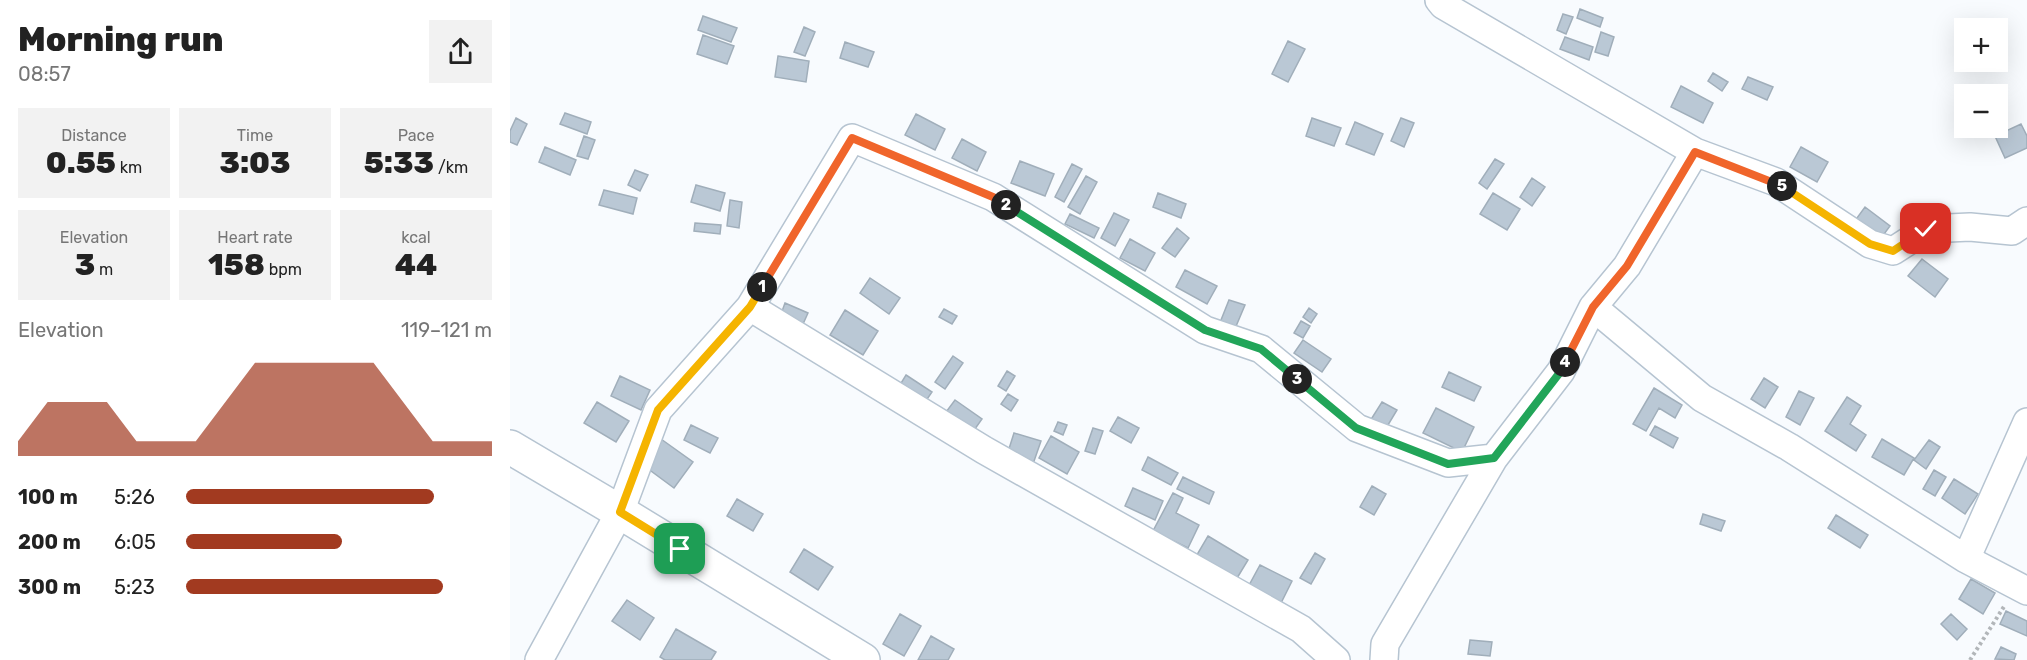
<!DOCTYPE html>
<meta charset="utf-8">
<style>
:root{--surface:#fff;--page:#f2f2f2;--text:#222;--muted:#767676;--accent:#a23a20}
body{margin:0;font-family:Rubik,sans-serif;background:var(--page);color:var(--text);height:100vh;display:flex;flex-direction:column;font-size:22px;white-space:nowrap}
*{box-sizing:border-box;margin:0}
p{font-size:20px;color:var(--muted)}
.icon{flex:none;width:33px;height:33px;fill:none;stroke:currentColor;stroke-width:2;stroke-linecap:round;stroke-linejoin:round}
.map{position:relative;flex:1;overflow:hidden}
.drawer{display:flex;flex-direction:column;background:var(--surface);width:510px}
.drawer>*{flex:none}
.buttons{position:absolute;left:1444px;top:18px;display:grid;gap:12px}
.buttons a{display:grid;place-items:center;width:54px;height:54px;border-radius:0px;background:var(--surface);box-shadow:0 6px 24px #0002;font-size:30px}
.pin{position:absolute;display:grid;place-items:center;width:51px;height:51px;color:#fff;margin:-26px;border-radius:12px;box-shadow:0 3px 9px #0006}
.km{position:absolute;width:30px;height:30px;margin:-15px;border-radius:50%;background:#222;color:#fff;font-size:16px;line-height:30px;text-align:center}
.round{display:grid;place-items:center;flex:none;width:63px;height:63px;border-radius:0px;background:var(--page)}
.headline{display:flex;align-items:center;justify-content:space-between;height:102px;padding:0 18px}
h1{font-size:33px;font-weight:800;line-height:45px}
.metrics{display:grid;grid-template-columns:repeat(3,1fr);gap:9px;height:102px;padding:6px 18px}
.metrics div{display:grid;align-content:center;border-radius:0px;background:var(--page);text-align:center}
.metrics b{font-size:30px;font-weight:800}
.metrics small{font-size:16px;font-weight:400}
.metrics p{font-size:16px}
.chart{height:168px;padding:12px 18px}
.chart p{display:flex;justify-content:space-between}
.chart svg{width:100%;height:108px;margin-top:6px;fill:var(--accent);opacity:.7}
ul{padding:0 18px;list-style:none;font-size:20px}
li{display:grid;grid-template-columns:96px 72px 1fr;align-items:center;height:45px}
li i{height:15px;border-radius:8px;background:var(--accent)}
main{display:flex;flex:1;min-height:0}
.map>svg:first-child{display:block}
</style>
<main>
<section class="drawer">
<div class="headline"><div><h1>Morning run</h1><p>08:57</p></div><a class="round"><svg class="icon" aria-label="share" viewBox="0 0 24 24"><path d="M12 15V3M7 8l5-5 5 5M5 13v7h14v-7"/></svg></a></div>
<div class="metrics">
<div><p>Distance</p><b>0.55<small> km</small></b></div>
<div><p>Time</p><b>3:03</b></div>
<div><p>Pace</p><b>5:33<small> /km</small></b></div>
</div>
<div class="metrics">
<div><p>Elevation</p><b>3<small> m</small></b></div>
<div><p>Heart rate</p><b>158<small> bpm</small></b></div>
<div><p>kcal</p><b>44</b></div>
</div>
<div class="chart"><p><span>Elevation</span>119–121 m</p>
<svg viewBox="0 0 160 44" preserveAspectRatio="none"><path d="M0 44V38L10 22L20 22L30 22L40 38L50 38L60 38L70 22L80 6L90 6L100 6L110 6L120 6L130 22L140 38L150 38L160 38V44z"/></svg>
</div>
<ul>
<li><b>100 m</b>5:26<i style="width:81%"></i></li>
<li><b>200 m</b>6:05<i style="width:51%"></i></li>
<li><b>300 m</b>5:23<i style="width:84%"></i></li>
</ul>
</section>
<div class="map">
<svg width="1517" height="660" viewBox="0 0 1517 660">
<rect width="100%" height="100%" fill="#f8fbfe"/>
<path fill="#bac8d5" stroke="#a0aeba" stroke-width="1.5" d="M1070,9L1093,18L1090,27L1067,18Z
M1053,14L1063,17L1056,34L1047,30Z
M193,16L227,28L221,42L188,30Z
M294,27L305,32L295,56L284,52Z
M1091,32L1104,37L1098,56L1085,52Z
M193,35L224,46L217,64L187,54Z
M1055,37L1083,47L1079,60L1050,49Z
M778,41L795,49L778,82L762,74Z
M335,42L364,52L358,67L330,58Z
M268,56L299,61L296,82L265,77Z
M1203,73L1218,82L1212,91L1198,81Z
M1238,77L1263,87L1257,100L1232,89Z
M1171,86L1203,103L1193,123L1161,107Z
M55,113L81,122L77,134L50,124Z
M406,114L435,129L425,150L395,135Z
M6,118L17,124L7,145L0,142V131Z
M802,118L831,128L824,146L796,136Z
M891,118L904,123L894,147L881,141Z
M845,122L873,134L864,155L836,144Z
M1511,124L1517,136V148L1495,158L1485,136Z
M74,136L85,140L78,159L67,156Z
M452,139L476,152L467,171L442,158Z
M35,147L66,160L60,175L29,162Z
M1291,147L1318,162L1307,182L1280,167Z
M985,159L994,164L977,189L969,183Z
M510,161L544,174L535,196L501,183Z
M562,164L572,169L554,202L545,197Z
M125,170L138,175L130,191L118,185Z
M576,176L587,182L570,214L558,207Z
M1022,178L1035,187L1022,206L1010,197Z
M186,185L215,193L210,211L181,202Z
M94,190L127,198L123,214L89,205Z
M648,193L676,204L671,218L643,207Z
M983,193L1010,209L997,230L970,214Z
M220,200L232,202L229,228L217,226Z
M1355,207L1380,226L1369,241L1344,222Z
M604,213L619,220L605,246L591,238Z
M560,214L589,228L584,238L555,224Z
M185,223L211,225L210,234L184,231Z
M667,228L679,238L665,257L652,248Z
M620,239L645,253L635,271L610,258Z
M1412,259L1438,279L1425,297L1398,276Z
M675,270L707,286L697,304L666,287Z
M360,278L390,298L379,314L350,293Z
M719,300L735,305L724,331L709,325Z
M275,303L298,313L293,324L271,314Z
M799,308L807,314L801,323L793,317Z
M434,309L447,316L442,324L429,317Z
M335,310L368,331L353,355L320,335Z
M791,321L800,326L793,338L784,333Z
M793,340L821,359L812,372L784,353Z
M443,356L453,363L435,389L425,382Z
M497,371L505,376L496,391L488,386Z
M939,372L971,387L964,401L932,387Z
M396,375L422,392L413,405L388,388Z
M110,376L140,390L131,410L101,396Z
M1254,378L1268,387L1255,408L1241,399Z
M1144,388L1172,405L1165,418L1149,408L1136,431L1123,424Z
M1289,391L1304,398L1290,425L1276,417Z
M498,394L508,400L501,411L491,404Z
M1337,397L1351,406L1340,424L1356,435L1346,451L1315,431Z
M445,400L472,419L460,436L433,416Z
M87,402L119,421L106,442L74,423Z
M872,402L887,410L875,430L860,421Z
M926,408L964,427L952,452L913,433Z
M608,417L629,428L621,443L600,431Z
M548,422L557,425L553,435L544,431Z
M181,425L208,438L200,453L174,440Z
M1145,426L1168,438L1163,448L1140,435Z
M583,428L593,431L585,454L575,451Z
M504,433L531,441L523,464L497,455Z
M541,436L569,452L557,474L529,458Z
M151,439L183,462L164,488L133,465Z
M1372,439L1404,458L1394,475L1362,457Z
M1419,440L1430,447L1416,469L1404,460Z
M638,457L668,473L661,485L632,470Z
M1424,470L1436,477L1425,496L1413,489Z
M673,477L704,492L699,504L667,489Z
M1444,479L1468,494L1455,514L1432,498Z
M862,486L876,494L864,515L850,507Z
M623,488L653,501L645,520L615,506Z
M663,493L673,498L666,513L689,525L678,548L643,531Z
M227,499L253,514L243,531L217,516Z
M1193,514L1215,521L1211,531L1190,524Z
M1326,515L1358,535L1350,548L1318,528Z
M698,536L738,560L721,588L685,558Z
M294,549L323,567L308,590L280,572Z
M805,553L815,559L801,584L790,578Z
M750,565L782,581L770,605L737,589Z
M1461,579L1485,593L1473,614L1449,599Z
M117,600L144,618L130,640L102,621Z
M1496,611L1517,621V636L1490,624Z
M390,614L411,626L394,656L373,644Z
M1441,614L1457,629L1447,640L1431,624Z
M166,629L206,652L201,660H155L150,657Z
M421,636L444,649L438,660H408Z
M960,640L982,642L980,656L958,654Z
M1491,647L1506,654L1504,660L1485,659Z"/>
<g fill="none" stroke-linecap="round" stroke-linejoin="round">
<g stroke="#b6c4d1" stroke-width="30">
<path id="street" d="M929,0L933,5L1185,152L1266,182L1360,244L1383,251L1417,229L1460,227L1502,231L1517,221
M240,307L474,450L791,629L826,660
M1083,307L1192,398L1279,447L1456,559L1517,591
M1456,559L1517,422
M29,660L110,512L148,410L240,307L342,138L483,197L695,330L751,349L847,428L938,463L984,458
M874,660L875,644L984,458L1051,371L1083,307L1117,266L1185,152"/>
</g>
<g stroke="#b6c4d1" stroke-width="36">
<path id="secondary" d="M0,447L110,512L353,660"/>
</g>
<path stroke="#b2b6b9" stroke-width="4" stroke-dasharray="3 3" stroke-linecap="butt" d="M1460,660L1495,605"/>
<use href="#street" stroke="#fff" stroke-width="27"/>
<use href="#secondary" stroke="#fff" stroke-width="33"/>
</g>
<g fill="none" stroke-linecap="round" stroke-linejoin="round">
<g stroke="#fff" stroke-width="12">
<path id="split-1" d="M170,549L110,512L148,410L240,307L252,287"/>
</g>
<g stroke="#fff" stroke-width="12">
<path id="split-2" d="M252,287L342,138L483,197L496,205"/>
</g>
<g stroke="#fff" stroke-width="12">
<path id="split-3" d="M496,205L695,330L751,349L787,379"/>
</g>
<g stroke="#fff" stroke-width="12">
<path id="split-4" d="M787,379L846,428L938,464L984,458L1051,371L1055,362"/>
</g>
<g stroke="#fff" stroke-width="12">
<path id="split-5" d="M1055,362L1083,307L1117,266L1185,152L1272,186"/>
</g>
<g stroke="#fff" stroke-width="12">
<path id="split-6" d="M1272,186L1360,244L1383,251L1416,229"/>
</g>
<use href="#split-1" stroke="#f5b400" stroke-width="8"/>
<use href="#split-2" stroke="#f0652b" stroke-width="8"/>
<use href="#split-3" stroke="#22a559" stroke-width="8"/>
<use href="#split-4" stroke="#22a559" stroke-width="8"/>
<use href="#split-5" stroke="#f0652b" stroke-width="8"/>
<use href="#split-6" stroke="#f5b400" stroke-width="8"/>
</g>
</svg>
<div class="buttons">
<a>+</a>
<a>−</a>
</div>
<div class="pin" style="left:170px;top:549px;background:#1e9e55"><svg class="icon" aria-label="arrive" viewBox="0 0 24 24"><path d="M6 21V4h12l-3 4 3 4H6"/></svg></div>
<div class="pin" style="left:1416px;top:229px;background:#d93025"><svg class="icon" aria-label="check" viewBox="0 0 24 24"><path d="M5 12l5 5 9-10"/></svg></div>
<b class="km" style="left:252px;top:287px">1</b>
<b class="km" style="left:496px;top:205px">2</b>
<b class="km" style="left:787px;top:379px">3</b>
<b class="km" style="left:1055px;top:362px">4</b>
<b class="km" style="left:1272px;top:186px">5</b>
</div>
</main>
